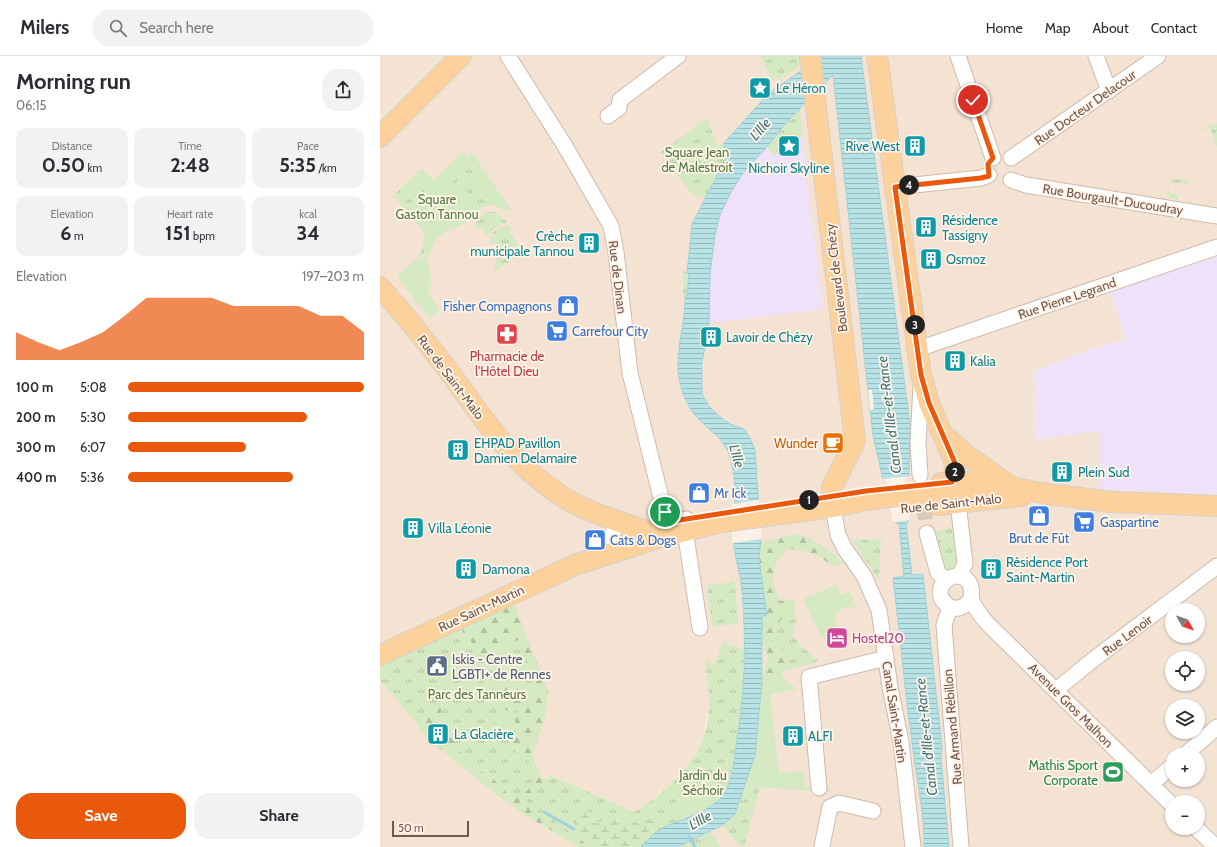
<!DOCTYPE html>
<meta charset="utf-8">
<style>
:root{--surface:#fff;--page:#f2f2f3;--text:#2b2b33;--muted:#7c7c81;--line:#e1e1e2;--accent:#ea580c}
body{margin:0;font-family:Cabin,sans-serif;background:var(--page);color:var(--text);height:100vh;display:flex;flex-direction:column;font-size:15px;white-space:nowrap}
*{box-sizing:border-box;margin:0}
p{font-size:13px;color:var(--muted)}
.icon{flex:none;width:22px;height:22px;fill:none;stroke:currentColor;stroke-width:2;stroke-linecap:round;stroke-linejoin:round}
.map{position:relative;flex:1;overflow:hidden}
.details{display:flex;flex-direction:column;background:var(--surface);width:380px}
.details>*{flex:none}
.needle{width:26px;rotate:130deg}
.tools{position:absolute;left:785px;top:547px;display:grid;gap:8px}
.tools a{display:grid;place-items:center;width:40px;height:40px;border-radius:50%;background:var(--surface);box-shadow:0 1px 3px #0004;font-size:20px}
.scale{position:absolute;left:12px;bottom:10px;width:77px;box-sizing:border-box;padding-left:4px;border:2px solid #755649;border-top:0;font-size:11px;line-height:14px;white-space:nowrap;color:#755649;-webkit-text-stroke:3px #fff5ea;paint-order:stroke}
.pin{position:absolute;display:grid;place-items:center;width:34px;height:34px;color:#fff;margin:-17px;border:2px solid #fff;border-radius:50%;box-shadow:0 1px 4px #0007}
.km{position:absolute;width:20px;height:20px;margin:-10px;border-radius:50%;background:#222;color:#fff;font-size:11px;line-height:20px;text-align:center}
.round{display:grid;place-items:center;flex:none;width:42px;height:42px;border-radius:16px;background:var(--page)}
.summary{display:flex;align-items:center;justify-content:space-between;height:68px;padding:0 16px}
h1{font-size:22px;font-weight:700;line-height:30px}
.metrics{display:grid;grid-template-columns:repeat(3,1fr);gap:6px;height:68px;padding:4px 16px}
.metrics div{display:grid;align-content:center;border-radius:10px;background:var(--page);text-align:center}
.metrics b{font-size:20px;font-weight:700}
.metrics small{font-size:11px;font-weight:400}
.metrics p{font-size:11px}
.chart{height:112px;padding:8px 16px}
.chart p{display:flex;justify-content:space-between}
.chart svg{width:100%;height:72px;margin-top:4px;fill:var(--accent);opacity:.7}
.button{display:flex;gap:8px;margin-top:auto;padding:8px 16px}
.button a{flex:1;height:46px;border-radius:16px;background:var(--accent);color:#fff;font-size:16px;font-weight:700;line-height:46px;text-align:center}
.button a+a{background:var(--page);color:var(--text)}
ul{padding:0 16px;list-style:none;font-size:13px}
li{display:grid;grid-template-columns:64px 48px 1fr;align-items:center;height:30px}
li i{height:10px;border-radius:5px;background:var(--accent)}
header{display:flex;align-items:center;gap:24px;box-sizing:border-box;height:56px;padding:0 20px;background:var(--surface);border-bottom:1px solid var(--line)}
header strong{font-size:19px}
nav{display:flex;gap:22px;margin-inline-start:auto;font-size:14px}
.search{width:280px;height:36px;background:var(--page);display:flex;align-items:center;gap:10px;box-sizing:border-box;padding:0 14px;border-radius:16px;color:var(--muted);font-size:15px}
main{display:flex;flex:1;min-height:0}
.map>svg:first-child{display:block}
</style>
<header>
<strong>Milers</strong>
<div class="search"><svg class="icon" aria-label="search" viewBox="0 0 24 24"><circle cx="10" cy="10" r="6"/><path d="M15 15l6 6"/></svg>Search here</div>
<nav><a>Home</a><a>Map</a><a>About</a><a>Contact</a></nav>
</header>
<main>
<section class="details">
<div class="summary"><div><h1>Morning run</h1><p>06:15</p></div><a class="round"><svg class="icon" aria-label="share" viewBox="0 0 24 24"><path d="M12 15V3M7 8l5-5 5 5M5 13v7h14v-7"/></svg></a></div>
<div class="metrics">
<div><p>Distance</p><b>0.50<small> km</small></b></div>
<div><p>Time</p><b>2:48</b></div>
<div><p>Pace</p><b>5:35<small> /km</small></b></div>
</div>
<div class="metrics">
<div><p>Elevation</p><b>6<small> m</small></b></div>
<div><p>Heart rate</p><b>151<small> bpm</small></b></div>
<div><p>kcal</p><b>34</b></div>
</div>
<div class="chart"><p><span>Elevation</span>197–203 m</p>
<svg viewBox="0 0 160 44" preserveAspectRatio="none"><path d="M0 44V27L10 33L20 38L30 33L40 27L50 17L60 6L70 6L80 6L90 6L100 11L110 11L120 11L130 11L140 17L150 17L160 27V44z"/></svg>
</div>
<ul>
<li><b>100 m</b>5:08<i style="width:100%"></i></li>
<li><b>200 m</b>5:30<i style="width:76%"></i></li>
<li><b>300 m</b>6:07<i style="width:50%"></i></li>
<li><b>400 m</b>5:36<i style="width:70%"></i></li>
</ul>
<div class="button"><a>Save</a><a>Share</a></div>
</section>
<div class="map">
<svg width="837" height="791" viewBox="0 0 837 791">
<defs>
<pattern id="grass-tufts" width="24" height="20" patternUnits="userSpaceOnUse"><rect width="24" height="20" fill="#d5eac2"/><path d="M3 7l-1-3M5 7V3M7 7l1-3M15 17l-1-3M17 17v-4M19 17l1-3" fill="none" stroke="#b1c0a0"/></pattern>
<pattern id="forest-firs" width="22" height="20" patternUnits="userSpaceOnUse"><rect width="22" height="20" fill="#d5eac2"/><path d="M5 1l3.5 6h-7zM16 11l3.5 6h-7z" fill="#b1c0a0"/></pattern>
<pattern id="wetland-marsh" width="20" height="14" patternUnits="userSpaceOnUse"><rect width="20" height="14" fill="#d5eac2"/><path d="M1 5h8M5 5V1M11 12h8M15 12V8" fill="none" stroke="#b1c0a0"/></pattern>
<pattern id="water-rules" width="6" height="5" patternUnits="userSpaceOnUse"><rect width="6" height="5" fill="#b8e3e6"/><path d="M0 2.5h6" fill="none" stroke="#9abbbc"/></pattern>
</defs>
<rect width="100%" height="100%" fill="#fcf1e4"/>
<path fill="#f4e2d2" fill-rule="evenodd" d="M0,0H437L425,12L389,37L329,134L312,168L307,217L309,218L305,241V253L302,268L298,310L299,325L306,347L318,363L341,382L345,388L352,406L354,488L361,525L364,594L343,586L334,609L325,605L329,642L327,661L322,684L309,710L292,730L254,756L172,720L163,725L152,699L165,662L168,635L53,585L0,610Z
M481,0H837V200L731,236L746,283L710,293L653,316L656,329L655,384L719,375V424L795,436L837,438V791H569L561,702L562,691L543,519H532L525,467L524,421L529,420L530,368ZM792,554H818V580H792ZM792,602H818V628H792ZM792,650H818V676H792ZM792,698H818V724H792ZM792,746H818V772H792Z
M454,18L493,380L503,423H507L519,467L524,520L513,522L533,696L541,742L545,777L544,791H341L331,776L343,769L381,653L383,617L382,519L375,394L364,373L350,368L339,360L329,350L322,338L324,296L350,138L404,69Z
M0,624L35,666L48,683L116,738L171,775L199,791H0Z"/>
<path fill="#eee1f9" d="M422,80L443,253L329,267L330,218L335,179L340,159L350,138L363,117L387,91L394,100Z
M837,200V438L719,433V375L655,384L656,329L653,316L710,293L746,283L730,236Z"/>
<path fill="url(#grass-tufts)" d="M380,0H423L424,6L400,24L398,21L393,25Z
M420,53L422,80L394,100L387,91L393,81Z
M327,62L338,90L344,87L346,102L325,143L311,137L280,97Z
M837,67V92L830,72L823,74L822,73Z
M83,96L87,101L92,97L130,153L128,155C102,140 101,155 82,168C78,171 72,172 67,174C57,179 59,183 46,185C47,204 32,212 19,223L17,220L40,200L45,177L13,140L41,113L54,125Z
M791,122L810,125L809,128L790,126L789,137L798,139L797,144L787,141Z
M107,156H116L127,166L110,175L109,179L104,178V174L94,172L98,162Z
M128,168L131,173L129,175L143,196L114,216L119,189L110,187L112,177Z
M303,214L309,218L307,240H303Z
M572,472C574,483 585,525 561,510L552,476Z
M501,483L499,524L471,484Z
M352,524L355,526L358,567L332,571L327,531L329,528L349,527Z
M134,548L168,635L165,662L152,699L162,724L172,720L254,756C297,730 331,695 329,641C328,629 326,617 325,604L334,609L343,586L364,594L361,662L348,730L335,747L325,754L291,768L261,791H199L150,762L116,738L48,683L35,666L0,624V610Z
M415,550L416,568L412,577C417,588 428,596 438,604L433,608L408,614L409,606L407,597L398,593L391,585L395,571L403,561L405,553Z
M366,730L380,731L364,791H360L343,769L355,758Z
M331,776L341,791H298Z"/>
<path fill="url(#forest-firs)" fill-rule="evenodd" d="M418,478C433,483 451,493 462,506V508L455,511C437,499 429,494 407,493L396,507L392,523L400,545L414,543L415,550L405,554L403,561L395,571L391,585L398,593L407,597L409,606L408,614L402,616L403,622L382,626L388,601L378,568V487Z
M134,548L168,635L165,662L152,699L163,725L149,743L145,737C157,724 155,717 148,703C122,697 140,672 134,660L138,654H136L131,657L123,652L118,625L110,610L102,606L89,603C92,595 97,590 88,582L84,581L82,572ZM138,584L141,587L158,632L155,636L138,642L133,640L118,596L119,592Z
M56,639H60L61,658L64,667L71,673L75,689L84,702L96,713L112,721L118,729L128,738L132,740L141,739L155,755L164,762L212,791H199L150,762L116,738L48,683L35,666L57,650Z
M277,760L291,768L277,775L267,786L247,791L261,775Z"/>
<path fill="url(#wetland-marsh)" d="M162,753L195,770V765L205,755L214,757L212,766L214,768L228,762L230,757L277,775L261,791H220L162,756Z"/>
<path fill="#d5eac2" d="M83,96L87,101L92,97L130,153L128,155L113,149C108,126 92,136 77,127V124L81,122L89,126L101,118L89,105L80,110L79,119C70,126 59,127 48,132L38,127L24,129L41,113L54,125Z
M70,130L88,136V140L76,148L66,139L54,140L50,137L59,131Z
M33,131H38L43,135C42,152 36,157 51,172L45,177L20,149L23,146L28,149L36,146L37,142L36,137L31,134H25Z
M96,136L104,140L108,149L102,142L93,144L91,141L92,137Z
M48,139L52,142L49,148V155L58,162C71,163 74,150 89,152L94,147H100L103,150L95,155L82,168L66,175L56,184L47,203L52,227L47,236L60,254L49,262L19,223L43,202L46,196V183L56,171C48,162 39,151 48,139Z
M456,529L461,539L469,535L478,554L472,551L460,553L453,563L457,566L445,585L438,575L423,543Z
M403,622L417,633L390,638L399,717L424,715L425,731L450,732V736L366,730L375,700L382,626Z
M120,659L131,662L132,666L126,671L122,668Z
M59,670L65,671L67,678L61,686H56L53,680L58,675Z
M312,741L320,744L324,750L301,760L295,750Z"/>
<path fill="url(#water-rules)" stroke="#9ed3d8" d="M437,0H481L530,368L529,420L524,421L528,466L526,467L532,519L543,518L562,691L561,702L569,791H544C545,758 537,727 533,694C525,637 520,579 513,522L524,520L519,468L516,467L508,423H503L493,380L453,19L404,69L387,91L363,117L350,138L340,159L335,179L330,218L329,267L322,308V338L329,350L339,360L350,368L364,373L370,382L375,394L381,481L379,502L387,559L382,560V626L375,700L355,758L343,769L298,791H261C267,786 272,778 279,774C302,761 337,757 348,730C352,720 353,707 355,696C365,640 367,583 361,526C359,513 354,499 354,486C352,460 358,431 351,405C345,381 333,379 318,362C308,352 303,340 300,327C293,299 306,268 305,240H307L309,218L307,217L312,168L346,102L344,87L389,37L425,12Z"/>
<path fill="#fcf1e4" d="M488,334H492L494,353L490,354Z
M531,420L526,422L530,464L513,466L506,425L501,423Z
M379,444L382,483L352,487V448Z"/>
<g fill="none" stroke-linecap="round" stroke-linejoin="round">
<path stroke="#9ed3d8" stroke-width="3" d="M164,756L194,773
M309,781L315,791"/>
<path stroke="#dacabd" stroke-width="15" stroke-dasharray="15 8" stroke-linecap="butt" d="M541,426L547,477"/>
<g stroke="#d0baad" stroke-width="17">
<path id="minor" d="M128,0L185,90L231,170L236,196L250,317L287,466L295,475L305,477
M578,0L613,102
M716,0L729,35
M228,60L239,52L240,44L298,0
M631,102L778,0
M631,124L646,129L837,160
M515,131L601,122L609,119
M538,293L837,191
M540,419L538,387L541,330
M453,440V451L458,479L465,493L484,520L499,554L510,631L521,686L533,791
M578,446L585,508L579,520
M306,463L304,468L320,572
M547,477L558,517L566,524
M225,500L237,465
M591,542C586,552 573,557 564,546C551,531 574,511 588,525C594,532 590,538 592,545C595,553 601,559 606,566L792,749
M570,551L564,569L581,791
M676,634L714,603L837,510
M806,698L837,671
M771,728L792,710
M439,732L429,621L506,602
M816,772L836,791
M442,790L450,751L459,747L493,755"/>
</g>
<g stroke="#d8d0cc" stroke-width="22">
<path id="major" d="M430,0L475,385L452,431L453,440
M497,0L541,319L549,347L575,407L574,422L569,431L556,435
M0,81L81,0
M0,231C23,257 46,285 67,313C102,360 132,409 183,441C213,460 249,467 281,481
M567,382L586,399L629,429
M561,427L586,426L630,431L667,438L732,446L837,450
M557,449L641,440
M0,599L195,509L281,481L342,466L453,451L486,444"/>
</g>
<use href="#minor" stroke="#fff" stroke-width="15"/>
<use href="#major" stroke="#fcd19c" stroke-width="20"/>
<g stroke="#d8d0cc" stroke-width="22" stroke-linecap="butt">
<path id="major-bridge" d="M486,444L556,435"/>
</g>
<use href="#major-bridge" stroke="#fcd19c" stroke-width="20"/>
</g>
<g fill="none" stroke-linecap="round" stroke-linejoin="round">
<g stroke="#fff" stroke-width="8">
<path id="route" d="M285,456L287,466L486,435L572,426L575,407L549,347L541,319L515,131L601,122L609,120L608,108L613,102L593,44"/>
</g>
<use href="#route" stroke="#ea580c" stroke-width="5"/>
</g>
<defs>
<g id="sight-square" transform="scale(1.15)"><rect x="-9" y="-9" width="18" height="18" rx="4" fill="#0f9aa8" stroke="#fff5ea"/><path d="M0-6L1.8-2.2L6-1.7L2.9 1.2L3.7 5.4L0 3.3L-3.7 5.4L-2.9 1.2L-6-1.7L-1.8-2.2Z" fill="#fff"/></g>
<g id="building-square" transform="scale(1.15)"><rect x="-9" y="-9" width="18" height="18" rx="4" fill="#0f9aa8" stroke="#fff5ea"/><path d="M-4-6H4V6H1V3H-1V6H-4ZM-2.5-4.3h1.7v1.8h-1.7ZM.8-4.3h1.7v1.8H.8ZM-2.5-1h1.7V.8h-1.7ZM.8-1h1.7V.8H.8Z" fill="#fff"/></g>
<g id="shop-square" transform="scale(1.15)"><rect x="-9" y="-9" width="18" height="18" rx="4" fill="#3f7fe0" stroke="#fff5ea"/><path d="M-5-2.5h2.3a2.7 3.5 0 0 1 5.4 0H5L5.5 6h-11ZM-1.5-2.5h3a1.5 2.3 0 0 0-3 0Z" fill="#fff"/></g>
<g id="supermarket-square" transform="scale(1.15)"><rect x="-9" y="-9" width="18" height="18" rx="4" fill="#3f7fe0" stroke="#fff5ea"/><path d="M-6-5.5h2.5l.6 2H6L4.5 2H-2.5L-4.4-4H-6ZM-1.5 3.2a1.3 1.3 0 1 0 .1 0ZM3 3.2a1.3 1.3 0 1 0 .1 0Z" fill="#fff"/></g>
<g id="pharmacy-square" transform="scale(1.15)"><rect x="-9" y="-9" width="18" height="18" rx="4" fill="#e0444e" stroke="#fff5ea"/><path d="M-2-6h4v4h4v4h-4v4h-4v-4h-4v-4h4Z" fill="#fff"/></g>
<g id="cafe-square" transform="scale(1.15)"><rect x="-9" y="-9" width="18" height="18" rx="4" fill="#e8710a" stroke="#fff5ea"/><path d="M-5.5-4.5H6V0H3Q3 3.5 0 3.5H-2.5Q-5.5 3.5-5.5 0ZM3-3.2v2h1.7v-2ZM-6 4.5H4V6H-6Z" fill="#fff"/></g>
<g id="hotel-square" transform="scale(1.15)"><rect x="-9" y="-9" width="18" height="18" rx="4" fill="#d1479c" stroke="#fff5ea"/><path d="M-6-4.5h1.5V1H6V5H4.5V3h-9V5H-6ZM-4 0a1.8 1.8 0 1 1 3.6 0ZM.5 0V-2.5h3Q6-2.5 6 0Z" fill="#fff"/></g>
<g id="civic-square" transform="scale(1.15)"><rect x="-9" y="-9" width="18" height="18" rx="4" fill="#5c6f8a" stroke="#fff5ea"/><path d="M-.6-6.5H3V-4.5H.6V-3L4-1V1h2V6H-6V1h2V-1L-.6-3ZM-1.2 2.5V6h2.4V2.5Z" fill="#fff"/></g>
<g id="stadium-square" transform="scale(1.15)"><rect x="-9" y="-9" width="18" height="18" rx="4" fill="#2e9e5b" stroke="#fff5ea"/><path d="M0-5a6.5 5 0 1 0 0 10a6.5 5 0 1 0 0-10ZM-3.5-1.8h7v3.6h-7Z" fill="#fff"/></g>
</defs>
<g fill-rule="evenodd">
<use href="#sight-square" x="380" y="32"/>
<use href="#sight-square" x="409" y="90"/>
<use href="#building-square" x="535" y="90"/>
<use href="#building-square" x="546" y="171"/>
<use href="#building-square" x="209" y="187"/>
<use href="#building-square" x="551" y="203"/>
<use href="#shop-square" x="188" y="250"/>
<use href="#supermarket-square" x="177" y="275"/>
<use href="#pharmacy-square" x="127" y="278"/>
<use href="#building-square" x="331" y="281"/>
<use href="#building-square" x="575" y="305"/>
<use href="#cafe-square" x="453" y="387"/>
<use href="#building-square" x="78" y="394"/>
<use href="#building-square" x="682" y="416"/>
<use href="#shop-square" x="319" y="437"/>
<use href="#shop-square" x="659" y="460"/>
<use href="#supermarket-square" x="704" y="466"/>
<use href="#building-square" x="33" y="472"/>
<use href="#shop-square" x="215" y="484"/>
<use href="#building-square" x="86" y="513"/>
<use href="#building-square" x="611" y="513"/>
<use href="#hotel-square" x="457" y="582"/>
<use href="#civic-square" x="57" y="610"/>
<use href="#building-square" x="58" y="678"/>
<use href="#building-square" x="413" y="680"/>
<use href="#stadium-square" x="733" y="716"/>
</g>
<g text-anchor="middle" stroke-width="3.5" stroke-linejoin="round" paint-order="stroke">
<g font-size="13" fill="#0d838f" stroke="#fff5ea" text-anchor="start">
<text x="396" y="37">Le Héron</text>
<text x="520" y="95" text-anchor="end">Rive West</text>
<text x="409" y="117" text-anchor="middle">Nichoir Skyline</text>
<text x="562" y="169">Résidence<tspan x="562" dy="15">Tassigny</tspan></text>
<text x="194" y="185" text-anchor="end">Crèche<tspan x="194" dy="15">municipale Tannou</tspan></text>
<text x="566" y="208">Osmoz</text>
<text x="346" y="286">Lavoir de Chézy</text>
<text x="590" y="310">Kalia</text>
<text x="94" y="392">EHPAD Pavillon<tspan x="94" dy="15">Damien Delamaire</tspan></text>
<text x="698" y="421">Plein Sud</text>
<text x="48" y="477">Villa Léonie</text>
<text x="626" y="511">Résidence Port<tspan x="626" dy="15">Saint-Martin</tspan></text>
<text x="102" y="518">Damona</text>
<text x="74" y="683">La Glacière</text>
<text x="428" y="685">ALFI</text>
</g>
<g font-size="13" fill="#755649" stroke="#fff5ea">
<text transform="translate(705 51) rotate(-35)" y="5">Rue Docteur Delacour</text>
<text transform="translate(733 143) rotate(9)" y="5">Rue Bourgault-Ducoudray</text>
<text transform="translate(238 221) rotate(83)" y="5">Rue de Dinan</text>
<text transform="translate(456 222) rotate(-97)" y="5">Boulevard de Chézy</text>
<text transform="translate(687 242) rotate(-19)" y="5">Rue Pierre Legrand</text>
<text transform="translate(71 321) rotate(53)" y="5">Rue de Saint-Malo</text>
<text transform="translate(571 447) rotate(-6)" y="5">Rue de Saint-Malo</text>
<text transform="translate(101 552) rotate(-25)" y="5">Rue Saint-Martin</text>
<text transform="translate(747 579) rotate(-37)" y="5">Rue Lenoir</text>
<text transform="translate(691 649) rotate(45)" y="5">Avenue Gros Malhon</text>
<text transform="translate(515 656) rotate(81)" y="5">Canal Saint-Martin</text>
<text transform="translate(572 671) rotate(-95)" y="5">Rue Armand Rébillon</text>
</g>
<g font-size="13" fill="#567b41" stroke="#fff5ea">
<text x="317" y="101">Square Jean<tspan x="317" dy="15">de Malestroit</tspan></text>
<text x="57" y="148">Square<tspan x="57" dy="15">Gaston Tannou</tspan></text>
<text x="97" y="643">Parc des Tanneurs</text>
<text x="323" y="724">Jardin du<tspan x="323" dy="15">Séchoir</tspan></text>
</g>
<g font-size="13" fill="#366cbe" stroke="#fff5ea" text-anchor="start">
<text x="172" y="255" text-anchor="end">Fisher Compagnons</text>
<text x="192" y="280">Carrefour City</text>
<text x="334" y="442">Mr Ick</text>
<text x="720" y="471">Gaspartine</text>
<text x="659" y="487" text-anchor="middle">Brut de Fût</text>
<text x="230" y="489">Cats &amp; Dogs</text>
</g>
<g font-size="13" fill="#be3a42" stroke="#fff5ea">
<text x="127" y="305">Pharmacie de<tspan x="127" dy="15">l'Hôtel Dieu</tspan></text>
</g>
<g font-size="13" fill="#c56008" stroke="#fff5ea" text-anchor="end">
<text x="438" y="392">Wunder</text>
</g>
<g font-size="13" fill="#b23c85" stroke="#fff5ea" text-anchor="start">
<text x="472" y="587">Hostel20</text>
</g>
<g font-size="13" fill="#4e5e75" stroke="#fff5ea" text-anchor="start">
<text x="72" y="608">Iskis - Centre<tspan x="72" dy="15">LGBTI+ de Rennes</tspan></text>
</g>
<g font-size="13" fill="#27864d" stroke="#fff5ea" text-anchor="end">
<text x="718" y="714">Mathis Sport<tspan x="718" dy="15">Corporate</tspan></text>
</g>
<g font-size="14" font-style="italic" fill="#3c757b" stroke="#fff5ea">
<text transform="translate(380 73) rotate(-49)" y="5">L'Ille</text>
<text transform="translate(509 359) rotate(-97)" y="5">Canal d'Ille-et-Rance</text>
<text transform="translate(357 400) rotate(74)" y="5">L'Ille</text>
<text transform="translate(546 681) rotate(-96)" y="5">Canal d'Ille-et-Rance</text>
<text transform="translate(320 764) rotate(-30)" y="5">L'Ille</text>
</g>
</g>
</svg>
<div class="tools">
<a><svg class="needle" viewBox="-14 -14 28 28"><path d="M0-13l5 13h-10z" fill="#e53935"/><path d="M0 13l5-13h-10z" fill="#7c7c81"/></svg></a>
<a><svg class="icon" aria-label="locate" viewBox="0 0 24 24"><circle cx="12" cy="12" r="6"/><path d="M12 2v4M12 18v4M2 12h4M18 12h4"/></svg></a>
<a><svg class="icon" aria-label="layers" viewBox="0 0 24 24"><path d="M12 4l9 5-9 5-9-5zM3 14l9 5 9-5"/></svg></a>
<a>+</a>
<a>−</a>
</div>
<div class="scale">50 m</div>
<div class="pin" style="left:285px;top:456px;background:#1e9e55"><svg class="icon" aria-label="arrive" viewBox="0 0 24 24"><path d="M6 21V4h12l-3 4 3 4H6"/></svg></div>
<div class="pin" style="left:593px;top:44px;background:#d93025"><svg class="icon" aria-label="check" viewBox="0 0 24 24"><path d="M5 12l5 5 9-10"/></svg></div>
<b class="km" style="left:429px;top:444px">1</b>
<b class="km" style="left:575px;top:416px">2</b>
<b class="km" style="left:535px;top:269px">3</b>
<b class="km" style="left:529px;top:129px">4</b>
</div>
</main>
